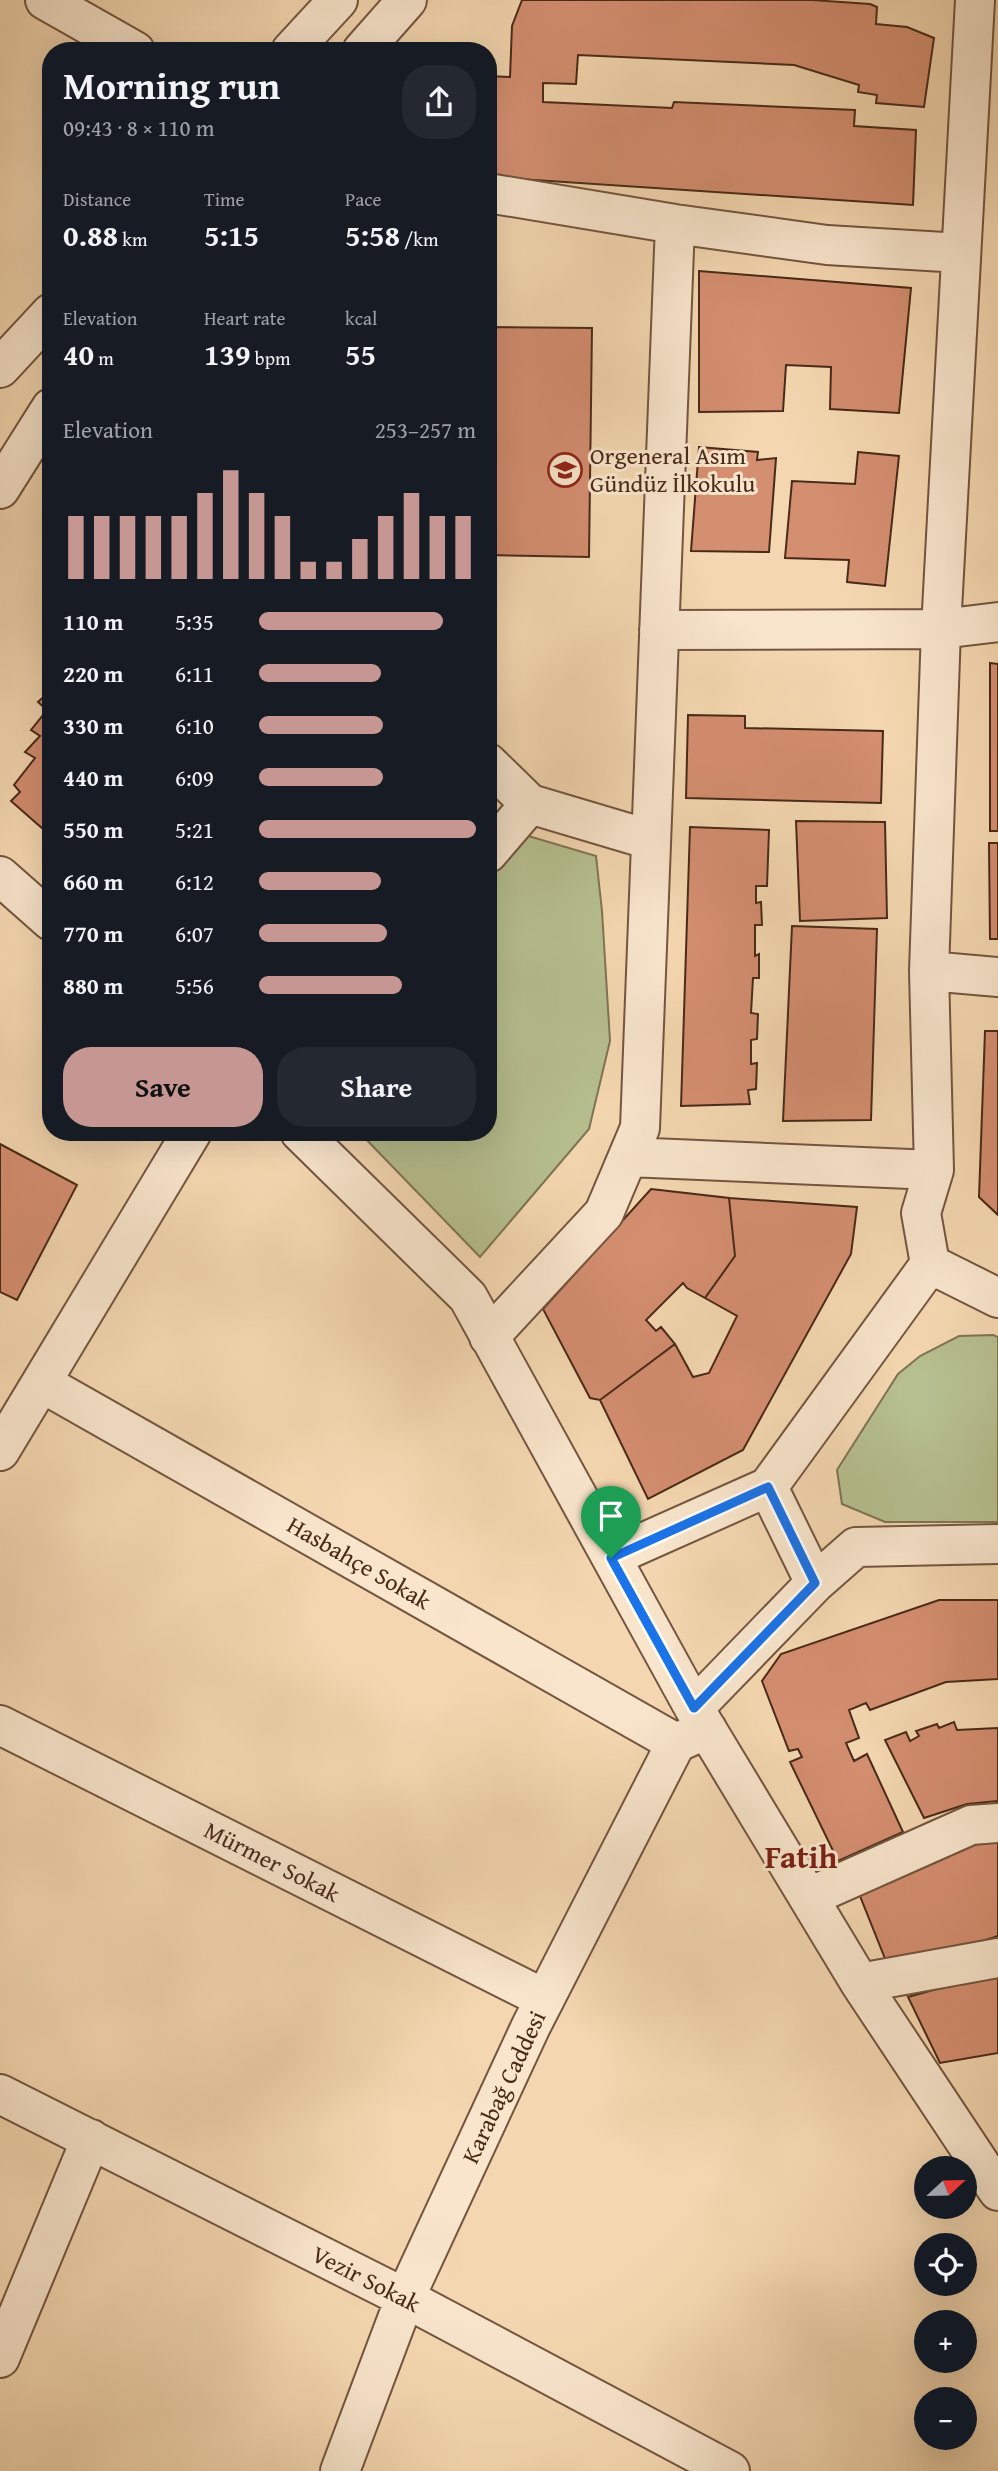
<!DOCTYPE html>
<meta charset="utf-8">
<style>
:root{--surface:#171b24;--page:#242831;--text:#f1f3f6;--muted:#9ea1a6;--accent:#c59692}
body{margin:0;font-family:"Gentium Book Plus",serif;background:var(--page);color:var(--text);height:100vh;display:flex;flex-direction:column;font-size:26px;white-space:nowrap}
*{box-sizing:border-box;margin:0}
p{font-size:23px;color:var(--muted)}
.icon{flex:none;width:38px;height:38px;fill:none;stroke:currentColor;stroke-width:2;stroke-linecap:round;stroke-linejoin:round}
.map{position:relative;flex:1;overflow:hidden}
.sheet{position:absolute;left:42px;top:42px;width:455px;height:1099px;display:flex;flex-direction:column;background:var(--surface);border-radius:28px;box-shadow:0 7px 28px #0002}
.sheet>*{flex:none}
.needle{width:46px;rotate:68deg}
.controls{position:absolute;left:914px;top:2156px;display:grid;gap:14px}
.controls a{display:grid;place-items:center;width:63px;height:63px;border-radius:50%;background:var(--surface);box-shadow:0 7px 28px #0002;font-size:35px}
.pin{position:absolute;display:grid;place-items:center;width:60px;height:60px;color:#fff;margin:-72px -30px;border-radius:50% 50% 50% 0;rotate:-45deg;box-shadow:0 0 7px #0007}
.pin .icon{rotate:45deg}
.round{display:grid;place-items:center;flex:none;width:74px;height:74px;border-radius:28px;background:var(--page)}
.head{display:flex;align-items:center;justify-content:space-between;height:119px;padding:0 21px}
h1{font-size:38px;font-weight:600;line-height:52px}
.figures{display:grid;grid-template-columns:repeat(3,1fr);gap:10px;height:119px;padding:7px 21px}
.figures div{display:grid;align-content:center}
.figures b{font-size:30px;font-weight:600}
.figures small{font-size:19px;font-weight:400}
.figures p{font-size:19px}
.chart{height:196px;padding:14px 21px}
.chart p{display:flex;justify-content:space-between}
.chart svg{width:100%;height:126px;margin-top:7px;stroke:var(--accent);stroke-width:6}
.primary-button{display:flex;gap:14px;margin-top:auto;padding:14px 21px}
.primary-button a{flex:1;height:80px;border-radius:28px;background:var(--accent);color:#111;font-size:28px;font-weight:600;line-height:80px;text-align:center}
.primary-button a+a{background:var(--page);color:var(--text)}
ul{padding:0 21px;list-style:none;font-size:23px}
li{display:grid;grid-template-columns:112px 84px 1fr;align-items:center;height:52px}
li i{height:18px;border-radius:9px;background:var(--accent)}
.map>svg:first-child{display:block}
</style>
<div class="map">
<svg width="998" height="2471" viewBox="0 0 998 2471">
<rect width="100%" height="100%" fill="#f4d7b0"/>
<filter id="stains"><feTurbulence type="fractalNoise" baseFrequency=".00286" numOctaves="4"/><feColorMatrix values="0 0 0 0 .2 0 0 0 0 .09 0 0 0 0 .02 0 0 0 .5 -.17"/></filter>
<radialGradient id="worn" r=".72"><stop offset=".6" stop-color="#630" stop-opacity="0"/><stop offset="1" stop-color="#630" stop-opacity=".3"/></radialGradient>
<path fill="#b6bf8f" stroke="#807454" stroke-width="2" d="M525,835L596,856L602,911L610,1041L589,1129L480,1257L359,1132H488V876Z
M993,1335L998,1337V1522H885L842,1504L837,1470L898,1374L920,1356L959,1336Z"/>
<path fill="#d48e70" stroke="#492a19" stroke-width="2" d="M522,0H812L870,4L877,7L876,24L907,27L934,38L924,107L876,103L877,95L858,92L859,85L794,65L578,55L576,84L543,83V102L672,108L674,102L855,110L854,126L916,130L913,205L488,177V76L510,77L512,26Z
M699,271L911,288L899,413L830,409L831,367L786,365L783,411L699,412Z
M488,327L592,328L589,557L488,555Z
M699,447L758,452L757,460L776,458L769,552L691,551Z
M858,452L899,456L885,586L847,582L849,560L785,558L792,481L855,484Z
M990,663L998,664V831H990Z
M51,690V836L11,801L20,792L14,785L35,758L25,752L40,736L31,730L47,710L38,702Z
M688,715L745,716V728L883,731L881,803L686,798Z
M796,821L885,822L887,918L800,921Z
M690,827L769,830L767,886H756V903L761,902L762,925H755V956L759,954V978H753L751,1013L758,1014L757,1039L751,1040V1064L757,1063L756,1089L748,1090L750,1104L681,1106Z
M989,843H998V939H990Z
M792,926L877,929L871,1120L783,1121Z
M985,1031H998V1215L979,1197Z
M0,1144L77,1185L17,1300L0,1292Z
M651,1189L729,1198L735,1256L705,1298L687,1288L683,1283L646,1320L656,1331L661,1327L675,1344L600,1400L590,1398L543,1309Z
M729,1198L857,1207L851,1254L743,1450L648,1499L600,1400L675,1344L693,1377L709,1373L737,1316L705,1298L735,1256Z
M939,1600H998V1679L946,1682L870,1710L866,1703L849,1710L859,1738L846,1743L854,1761L867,1754L903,1832L838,1861L790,1762L802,1757L798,1749L789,1751L762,1681L781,1654Z
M954,1722L957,1730L998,1728V1801L967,1804L924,1818L885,1740L906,1732L910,1741L919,1736L916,1731L937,1724L939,1728Z
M998,1834V1936L890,1971L856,1886Z
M998,1975V2053L940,2063L908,1997L969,1980Z"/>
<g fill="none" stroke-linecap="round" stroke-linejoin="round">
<g stroke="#74553f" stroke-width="42">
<path id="minor" d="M45,0L135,51
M975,0L941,629L929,971L934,1170L921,1213L930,1264L998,1298
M291,51L338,0
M362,51L407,0
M488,193L675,224L827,245L961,253
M0,368L51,313
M0,489L51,408
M659,630L941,629L998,622
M488,763L530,804L488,853
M530,804L651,840
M0,876L51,921
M929,971L998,977
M300,1132L468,1297L694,1708L860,1983L998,2191
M628,1157L934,1170
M489,1337L604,1213L640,1128L675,224
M42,1383L676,1743
M0,1451L192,1132
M768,1487L815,1583
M611,1557L768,1487L930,1264
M694,1708L815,1583L856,1547L998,1544
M0,1725L545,1999
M809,1897L971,1825L998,1823
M860,1983L998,1958
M0,2094L405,2298L730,2471
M0,2358L91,2139
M340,2471L405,2298L531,2026L676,1743L707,1729"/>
</g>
<use href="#minor" stroke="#f8e5cc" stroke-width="38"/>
</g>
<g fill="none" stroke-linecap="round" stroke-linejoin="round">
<g stroke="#fff" stroke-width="14">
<path id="route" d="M768,1487L815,1583L694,1708L611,1558Z"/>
</g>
<use href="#route" stroke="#1a73e8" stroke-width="9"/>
</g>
<defs>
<g id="school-ring" transform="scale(1.75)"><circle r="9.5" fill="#f8e5cc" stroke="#8f2418" stroke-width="1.5"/><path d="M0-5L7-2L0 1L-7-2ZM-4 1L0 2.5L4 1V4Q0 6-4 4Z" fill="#8f2418"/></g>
</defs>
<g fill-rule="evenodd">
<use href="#school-ring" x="565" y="470"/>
</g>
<g text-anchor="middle" stroke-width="6" stroke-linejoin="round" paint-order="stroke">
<g font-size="24" fill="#492a19" stroke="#f8e5cc" text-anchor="start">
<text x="590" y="464">Orgeneral Asım<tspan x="590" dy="28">Gündüz İlkokulu</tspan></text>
</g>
<g font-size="24" fill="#492a19" stroke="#f8e5cc">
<text transform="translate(359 1563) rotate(30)" y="8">Hasbahçe Sokak</text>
<text transform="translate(272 1862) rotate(27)" y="8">Mürmer Sokak</text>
<text transform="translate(504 2087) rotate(-65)" y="8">Karabağ Caddesi</text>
<text transform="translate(366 2279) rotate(27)" y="8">Vezir Sokak</text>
</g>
<g font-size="32" font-weight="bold" fill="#7a1f14" stroke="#f8e5cc">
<text x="801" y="1868">Fatih</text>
</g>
</g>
<rect width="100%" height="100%" filter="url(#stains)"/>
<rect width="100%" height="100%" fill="url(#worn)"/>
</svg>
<div class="controls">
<a><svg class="needle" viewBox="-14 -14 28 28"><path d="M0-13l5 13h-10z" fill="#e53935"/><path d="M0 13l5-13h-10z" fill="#9ea1a6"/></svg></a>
<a><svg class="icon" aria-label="locate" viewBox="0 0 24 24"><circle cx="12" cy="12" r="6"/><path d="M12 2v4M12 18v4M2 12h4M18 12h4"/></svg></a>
<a>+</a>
<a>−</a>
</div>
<div class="pin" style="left:611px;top:1558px;background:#1e9e55"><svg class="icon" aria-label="arrive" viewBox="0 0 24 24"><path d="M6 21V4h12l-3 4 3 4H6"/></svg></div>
<section class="sheet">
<div class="head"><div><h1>Morning run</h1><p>09:43 · 8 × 110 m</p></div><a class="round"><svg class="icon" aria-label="share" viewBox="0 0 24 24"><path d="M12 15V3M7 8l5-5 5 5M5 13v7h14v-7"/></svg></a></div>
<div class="figures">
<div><p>Distance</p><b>0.88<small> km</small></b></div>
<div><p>Time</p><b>5:15</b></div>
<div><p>Pace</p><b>5:58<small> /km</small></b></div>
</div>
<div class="figures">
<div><p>Elevation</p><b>40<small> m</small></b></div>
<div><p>Heart rate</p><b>139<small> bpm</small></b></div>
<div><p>kcal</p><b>55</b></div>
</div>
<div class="chart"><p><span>Elevation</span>253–257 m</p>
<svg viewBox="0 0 160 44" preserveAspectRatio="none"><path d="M5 44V22M15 44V22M25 44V22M35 44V22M45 44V22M55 44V14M65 44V6M75 44V14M85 44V22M95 44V38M105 44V38M115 44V30M125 44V22M135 44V14M145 44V22M155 44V22"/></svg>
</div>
<ul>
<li><b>110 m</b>5:35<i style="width:85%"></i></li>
<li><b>220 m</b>6:11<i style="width:56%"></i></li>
<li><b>330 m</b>6:10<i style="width:57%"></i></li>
<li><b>440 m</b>6:09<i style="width:57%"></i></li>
<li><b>550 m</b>5:21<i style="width:100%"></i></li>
<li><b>660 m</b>6:12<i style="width:56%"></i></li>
<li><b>770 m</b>6:07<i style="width:59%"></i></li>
<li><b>880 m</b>5:56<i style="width:66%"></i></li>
</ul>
<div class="primary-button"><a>Save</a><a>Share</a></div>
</section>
</div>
